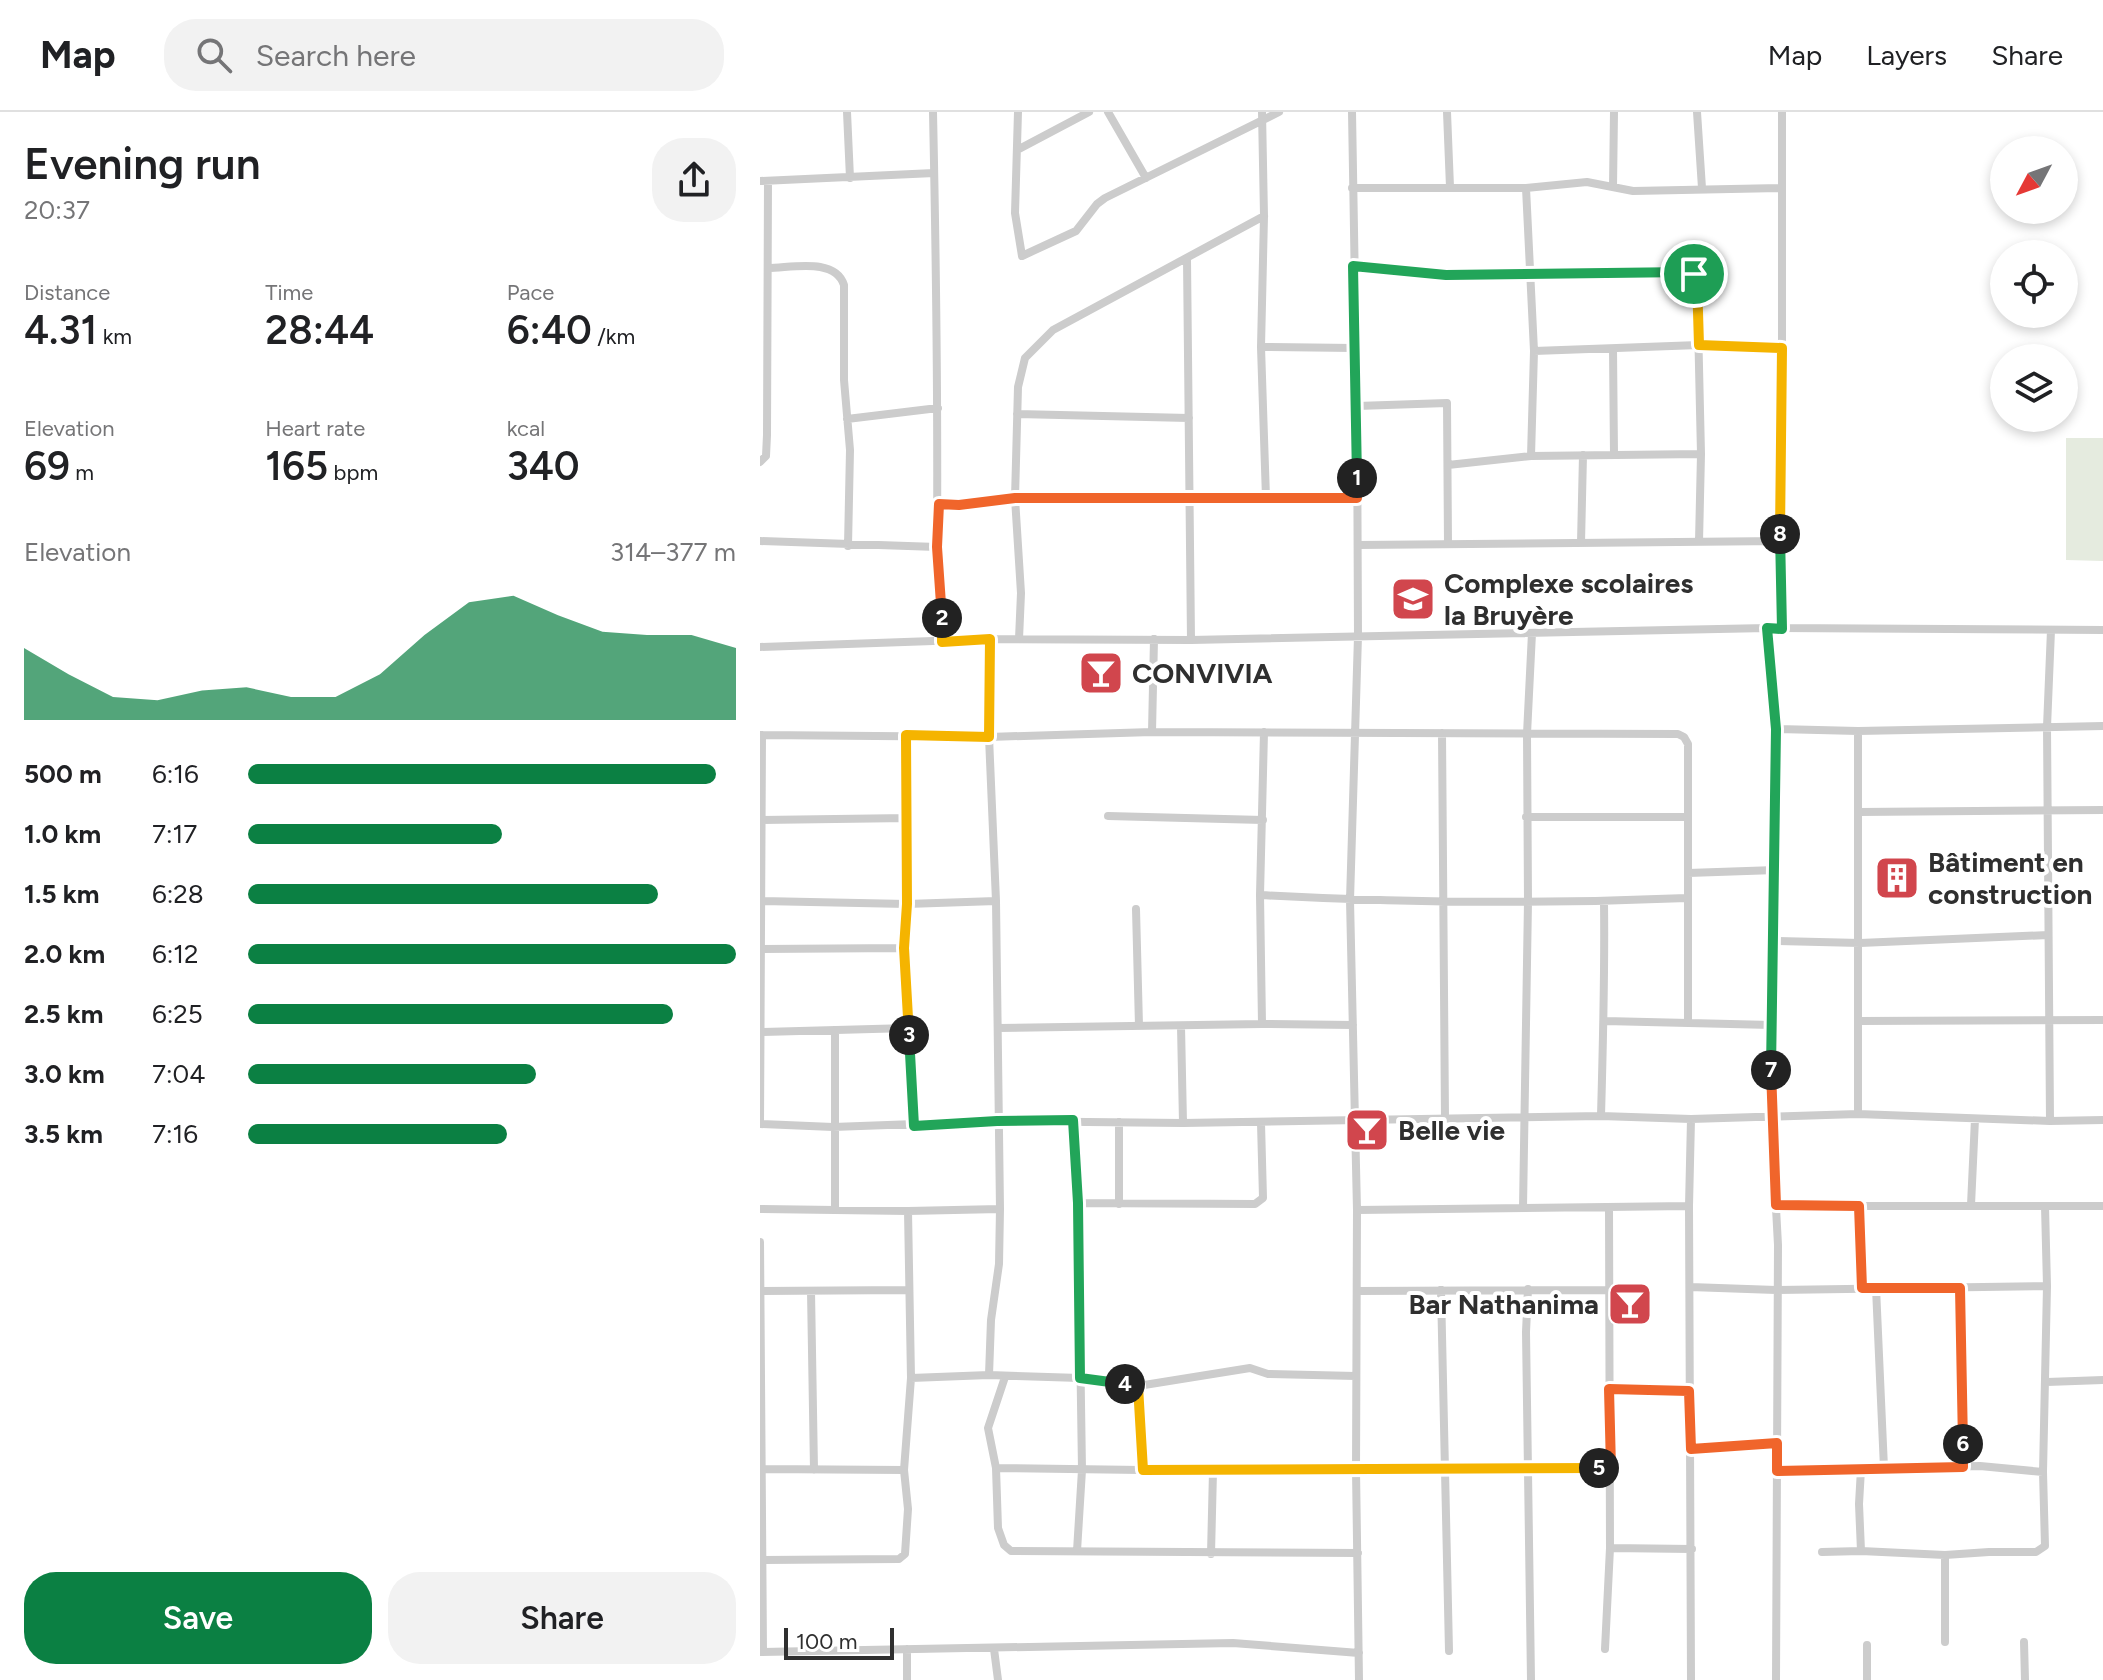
<!DOCTYPE html>
<meta charset="utf-8">
<style>
:root{--surface:#fff;--page:#f2f2f2;--text:#202124;--muted:#757577;--line:#e0e0e0;--accent:#0b8043}
body{margin:0;font-family:Figtree,sans-serif;background:var(--page);color:var(--text);height:100vh;display:flex;flex-direction:column;font-size:30px;white-space:nowrap}
*{box-sizing:border-box;margin:0}
p{font-size:26px;color:var(--muted)}
.icon{flex:none;width:44px;height:44px;fill:none;stroke:currentColor;stroke-width:2;stroke-linecap:round;stroke-linejoin:round}
.map{position:relative;flex:1;overflow:hidden}
.details{display:flex;flex-direction:column;background:var(--surface);width:760px}
.details>*{flex:none}
.needle{width:52px;rotate:229deg}
.buttons{position:absolute;left:1230px;top:24px;display:grid;gap:16px}
.buttons a{display:grid;place-items:center;width:88px;height:88px;border-radius:50%;background:var(--surface);box-shadow:0 4px 12px #0003;font-size:40px}
.scale{position:absolute;left:24px;bottom:20px;width:110px;box-sizing:border-box;padding-left:8px;border:4px solid #2f2f2f;border-top:0;font-size:22px;line-height:28px;white-space:nowrap;color:#2f2f2f;-webkit-text-stroke:6px #fff;paint-order:stroke}
.pin{position:absolute;display:grid;place-items:center;width:68px;height:68px;color:#fff;margin:-34px;border:4px solid #fff;border-radius:50%;box-shadow:0 2px 8px #0007}
.km{position:absolute;width:40px;height:40px;margin:-20px;border-radius:50%;background:#222;color:#fff;font-size:22px;line-height:40px;text-align:center}
.round{display:grid;place-items:center;flex:none;width:84px;height:84px;border-radius:32px;background:var(--page)}
.headline{display:flex;align-items:center;justify-content:space-between;height:136px;padding:0 24px}
h1{font-size:44px;font-weight:600;line-height:60px}
.metrics{display:grid;grid-template-columns:repeat(3,1fr);gap:12px;height:136px;padding:8px 24px}
.metrics div{display:grid;align-content:center}
.metrics b{font-size:40px;font-weight:600}
.metrics small{font-size:22px;font-weight:400}
.metrics p{font-size:22px}
.chart{height:224px;padding:16px 24px}
.chart p{display:flex;justify-content:space-between}
.chart svg{width:100%;height:144px;margin-top:8px;fill:var(--accent);opacity:.7}
.button{display:flex;gap:16px;margin-top:auto;padding:16px 24px}
.button a{flex:1;height:92px;border-radius:32px;background:var(--accent);color:#fff;font-size:32px;font-weight:600;line-height:92px;text-align:center}
.button a+a{background:var(--page);color:var(--text)}
ul{padding:0 24px;list-style:none;font-size:26px}
li{display:grid;grid-template-columns:128px 96px 1fr;align-items:center;height:60px}
li i{height:20px;border-radius:10px;background:var(--accent)}
header{display:flex;align-items:center;gap:48px;box-sizing:border-box;height:112px;padding:0 40px;background:var(--surface);border-bottom:2px solid var(--line)}
header strong{font-size:38px}
nav{display:flex;gap:44px;margin-inline-start:auto;font-size:28px}
.search{width:560px;height:72px;background:var(--page);display:flex;align-items:center;gap:20px;box-sizing:border-box;padding:0 28px;border-radius:32px;color:var(--muted);font-size:30px}
main{display:flex;flex:1;min-height:0}
.map>svg:first-child{display:block}
</style>
<header>
<strong>Map</strong>
<div class="search"><svg class="icon" aria-label="search" viewBox="0 0 24 24"><circle cx="10" cy="10" r="6"/><path d="M15 15l6 6"/></svg>Search here</div>
<nav><a>Map</a><a>Layers</a><a>Share</a></nav>
</header>
<main>
<section class="details">
<div class="headline"><div><h1>Evening run</h1><p>20:37</p></div><a class="round"><svg class="icon" aria-label="share" viewBox="0 0 24 24"><path d="M12 15V3M7 8l5-5 5 5M5 13v7h14v-7"/></svg></a></div>
<div class="metrics">
<div><p>Distance</p><b>4.31<small> km</small></b></div>
<div><p>Time</p><b>28:44</b></div>
<div><p>Pace</p><b>6:40<small> /km</small></b></div>
</div>
<div class="metrics">
<div><p>Elevation</p><b>69<small> m</small></b></div>
<div><p>Heart rate</p><b>165<small> bpm</small></b></div>
<div><p>kcal</p><b>340</b></div>
</div>
<div class="chart"><p><span>Elevation</span>314–377 m</p>
<svg viewBox="0 0 160 44" preserveAspectRatio="none"><path d="M0 44V22L10 30L20 37L30 38L40 35L50 34L60 37L70 37L80 30L90 18L100 8L110 6L120 12L130 17L140 18L150 18L160 22V44z"/></svg>
</div>
<ul>
<li><b>500 m</b>6:16<i style="width:96%"></i></li>
<li><b>1.0 km</b>7:17<i style="width:52%"></i></li>
<li><b>1.5 km</b>6:28<i style="width:84%"></i></li>
<li><b>2.0 km</b>6:12<i style="width:100%"></i></li>
<li><b>2.5 km</b>6:25<i style="width:87%"></i></li>
<li><b>3.0 km</b>7:04<i style="width:59%"></i></li>
<li><b>3.5 km</b>7:16<i style="width:53%"></i></li>
</ul>
<div class="button"><a>Save</a><a>Share</a></div>
</section>
<div class="map">
<svg width="1343" height="1568" viewBox="0 0 1343 1568">
<rect width="100%" height="100%" fill="#fff"/>
<path fill="#e5ebdf" d="M1306,326H1343V449L1306,448Z"/>
<g fill="none" stroke-linecap="round" stroke-linejoin="round">
<path stroke="#ccc" stroke-width="8" d="M87,0L90,66
M173,0C176,144 178,289 177,433C176,465 181,498 182,530
M258,0L255,101L262,144L316,119L337,92L345,86L519,0
M348,0L386,66
M502,0L504,104L501,235L506,386
M592,0L597,294L598,524L590,788L597,1098L596,1358L599,1568
M687,0L690,75
M937,0L942,76
M259,37L329,0
M0,69L174,61
M853,75L854,0
M592,76H766L827,70L873,79L1022,76
M766,76L774,239L771,344
M427,147L431,528
M593,154L686,163L934,162L937,167L941,342L939,430
M8,156C31,156 75,145 84,173V268L90,338L88,434
M501,235L594,236
M853,237L854,343
M774,239L939,233L1022,236
M597,294L687,291L688,432
M257,302L429,306
M87,307L178,296
M0,350L6,344L7,323L8,69
M688,353L771,344L941,342
M179,392L199,393L255,386H597
M0,429L177,435
M821,431L823,343
M598,433L1020,429
M1007,516L1016,617L1011,1003L1018,1133L1016,1568
M1022,517V0
M259,527L261,481L255,386L258,275L265,246L293,218L504,104
M0,535L230,527L431,528L1007,516L1343,518
M1016,617L1098,619L1343,614
M1098,619V1002
M392,620L394,527
M682,621L685,1007
M0,623L229,625L392,620L918,622L924,625L928,632V911
M146,623L147,792L144,836L154,1014
M1099,700L1343,698
M348,704L503,708
M766,705H926
M2,708L148,706
M928,761L1016,758
M500,783C642,791 785,792 927,786
M0,789L147,792L236,789
M376,797L379,914
M1014,829L1100,831L1288,823
M2,837L144,836
M845,909L1012,913
M1099,909L1343,908
M502,912L500,783L504,620
M421,914L423,1011
M238,916L502,912L593,913
M3,920L149,916
M841,1004C843,933 845,861 844,790
M931,1007L929,1094L931,1568
M313,1008L318,1091L322,1358L317,1439
M1290,1009L1287,615L1291,518
M359,1010V1092
M0,1012L73,1015L237,1009L423,1011L841,1004L931,1007L1098,1002L1290,1009L1343,1008
M0,1012L2,623
M318,1091L495,1092L503,1086L501,1011
M1016,1093L1099,1094L1102,1176
M1211,1093L1215,1007
M1099,1094H1285L1287,1174
M1285,1094H1343
M763,1096L768,789L767,622L772,521
M0,1097L148,1099L240,1097
M75,1097V918
M597,1098L929,1094
M0,1130L3,1540
M930,1175L1016,1178L1287,1174L1283,1360L1285,1434L1276,1440H1229L1185,1443
M1116,1176L1124,1356
M1200,1176L1203,1355
M768,1177L766,1220L771,1568
M681,1178L689,1539
M1,1179L148,1178
M51,1179L54,1358
M597,1179L849,1178
M229,1263L231,1208L239,1152L240,1097L236,789L229,625L230,527
M245,1265L228,1316L236,1356L238,1416L244,1433L251,1439L598,1441
M151,1266L229,1263L320,1266L378,1274L490,1256L508,1262L596,1264
M1287,1270L1343,1268
M378,1274L383,1358
M849,1277L929,1279
M931,1337L1017,1331
M236,1356L453,1359L851,1356
M1,1357L144,1358
M1017,1359L1220,1354L1283,1360
M850,1436L932,1437
M1101,1439L1099,1392L1101,1357
M1062,1440L1101,1439L1185,1443V1530
M451,1442L453,1359
M4,1448L139,1447L145,1442L148,1397L144,1358L151,1266L148,1099
M1264,1530L1265,1568
M234,1537L238,1568
M845,1537L850,1436L849,1095
M0,1540L473,1531L599,1541
M147,1568V1537
M1107,1568V1533"/>
</g>
<g fill="none" stroke-linecap="round" stroke-linejoin="round">
<g stroke="#fff" stroke-width="16">
<path id="split-1" d="M597,366L593,154L686,163L928,160L934,162"/>
</g>
<g stroke="#fff" stroke-width="16">
<path id="split-2" d="M182,506L177,435L179,392L199,393L255,386H597V366"/>
</g>
<g stroke="#fff" stroke-width="16">
<path id="split-3" d="M149,923L144,836L147,792L146,623L229,625L230,527L182,530V506"/>
</g>
<g stroke="#fff" stroke-width="16">
<path id="split-4" d="M149,923L154,1014L237,1009L313,1008L318,1091L320,1266L365,1272"/>
</g>
<g stroke="#fff" stroke-width="16">
<path id="split-5" d="M365,1272L378,1274L383,1358L839,1356"/>
</g>
<g stroke="#fff" stroke-width="16">
<path id="split-6" d="M839,1356H851L849,1277L929,1279L931,1337L1017,1331V1359L1203,1355V1332"/>
</g>
<g stroke="#fff" stroke-width="16">
<path id="split-7" d="M1011,958L1016,1093L1099,1094L1102,1176H1200L1203,1332"/>
</g>
<g stroke="#fff" stroke-width="16">
<path id="split-8" d="M1011,958L1016,617L1007,516L1022,517L1020,422"/>
</g>
<g stroke="#fff" stroke-width="16">
<path id="split-9" d="M934,162L937,167L939,233L1022,236L1020,422"/>
</g>
<use href="#split-1" stroke="#22a559" stroke-width="10"/>
<use href="#split-2" stroke="#f0652b" stroke-width="10"/>
<use href="#split-3" stroke="#f5b400" stroke-width="10"/>
<use href="#split-4" stroke="#22a559" stroke-width="10"/>
<use href="#split-5" stroke="#f5b400" stroke-width="10"/>
<use href="#split-6" stroke="#f0652b" stroke-width="10"/>
<use href="#split-7" stroke="#f0652b" stroke-width="10"/>
<use href="#split-8" stroke="#22a559" stroke-width="10"/>
<use href="#split-9" stroke="#f5b400" stroke-width="10"/>
</g>
<defs>
<g id="school-square" transform="scale(2.3)"><rect x="-9" y="-9" width="18" height="18" rx="4" fill="#d1464d" stroke="#fff"/><path d="M0-5L7-2L0 1L-7-2ZM-4 1L0 2.5L4 1V4Q0 6-4 4Z" fill="#fff"/></g>
<g id="bar-square" transform="scale(2.3)"><rect x="-9" y="-9" width="18" height="18" rx="4" fill="#d1464d" stroke="#fff"/><path d="M-6-5H6L.8 .8V4.5H3.5V6h-7V4.5H-.8V.8Z" fill="#fff"/></g>
<g id="building-square" transform="scale(2.3)"><rect x="-9" y="-9" width="18" height="18" rx="4" fill="#d1464d" stroke="#fff"/><path d="M-4-6H4V6H1V3H-1V6H-4ZM-2.5-4.3h1.7v1.8h-1.7ZM.8-4.3h1.7v1.8H.8ZM-2.5-1h1.7V.8h-1.7ZM.8-1h1.7V.8H.8Z" fill="#fff"/></g>
</defs>
<g fill-rule="evenodd">
<use href="#school-square" x="653" y="487"/>
<use href="#bar-square" x="341" y="561"/>
<use href="#building-square" x="1137" y="766"/>
<use href="#bar-square" x="607" y="1018"/>
<use href="#bar-square" x="870" y="1192"/>
</g>
<g text-anchor="middle" stroke-width="8" stroke-linejoin="round" paint-order="stroke">
<g font-size="28" font-weight="bold" fill="#2f2f2f" stroke="#fff" text-anchor="start">
<text x="684" y="481">Complexe scolaires<tspan x="684" dy="32">la Bruyère</tspan></text>
<text x="372" y="571">CONVIVIA</text>
<text x="1168" y="760">Bâtiment en<tspan x="1168" dy="32">construction</tspan></text>
<text x="638" y="1028">Belle vie</text>
<text x="839" y="1202" text-anchor="end">Bar Nathanima</text>
</g>
</g>
</svg>
<div class="buttons">
<a><svg class="needle" viewBox="-14 -14 28 28"><path d="M0-13l5 13h-10z" fill="#e53935"/><path d="M0 13l5-13h-10z" fill="#757577"/></svg></a>
<a><svg class="icon" aria-label="locate" viewBox="0 0 24 24"><circle cx="12" cy="12" r="6"/><path d="M12 2v4M12 18v4M2 12h4M18 12h4"/></svg></a>
<a><svg class="icon" aria-label="layers" viewBox="0 0 24 24"><path d="M12 4l9 5-9 5-9-5zM3 14l9 5 9-5"/></svg></a>
</div>
<div class="scale">100 m</div>
<div class="pin" style="left:934px;top:162px;background:#1e9e55"><svg class="icon" aria-label="arrive" viewBox="0 0 24 24"><path d="M6 21V4h12l-3 4 3 4H6"/></svg></div>
<b class="km" style="left:597px;top:366px">1</b>
<b class="km" style="left:182px;top:506px">2</b>
<b class="km" style="left:149px;top:923px">3</b>
<b class="km" style="left:365px;top:1272px">4</b>
<b class="km" style="left:839px;top:1356px">5</b>
<b class="km" style="left:1203px;top:1332px">6</b>
<b class="km" style="left:1011px;top:958px">7</b>
<b class="km" style="left:1020px;top:422px">8</b>
</div>
</main>
